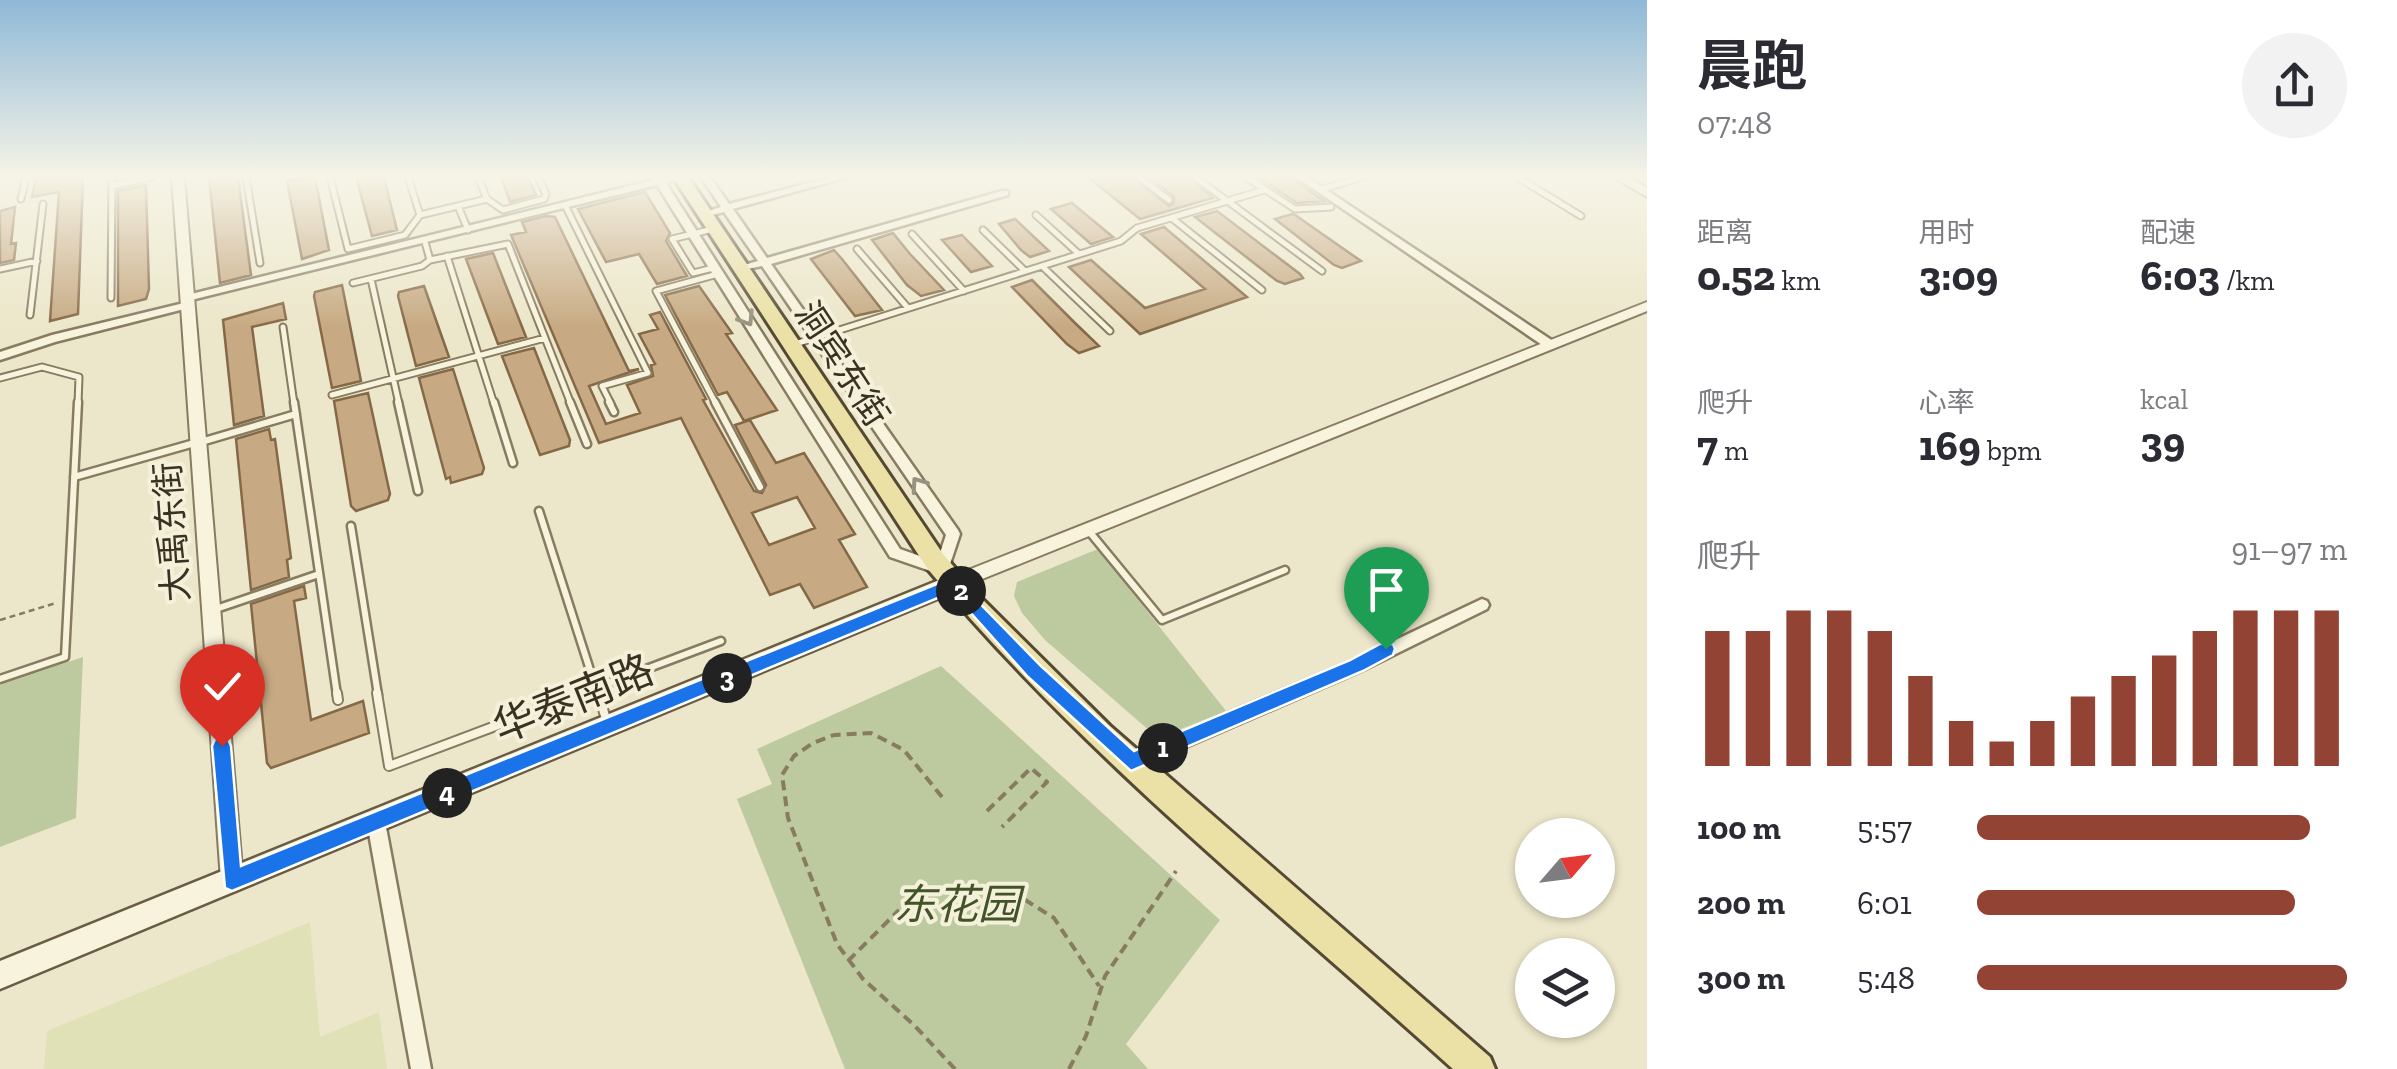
<!DOCTYPE html>
<html lang="zh">
<meta charset="utf-8">
<style>
:root{--surface:#fff;--page:#f2f2f3;--text:#2b2b33;--muted:#7c7c81;--accent:#924334}
body{margin:0;font-family:"Zilla Slab","Noto Sans SC",serif;background:var(--page);color:var(--text);height:100vh;display:flex;flex-direction:column;font-size:38px;white-space:nowrap}
*{box-sizing:border-box;margin:0}
p{font-size:32px;color:var(--muted)}
.icon{flex:none;width:55px;height:55px;fill:none;stroke:currentColor;stroke-width:2;stroke-linecap:round;stroke-linejoin:round}
.map{position:relative;flex:1;overflow:hidden}
.drawer{display:flex;flex-direction:column;background:var(--surface);width:750px}
.drawer>*{flex:none}
.needle{width:65px;rotate:62deg}
.buttons{position:absolute;left:1515px;top:818px;display:grid;gap:20px}
.buttons a{display:grid;place-items:center;width:100px;height:100px;border-radius:50%;background:var(--surface);box-shadow:0 2px 8px #0004;font-size:50px}
.pin{position:absolute;display:grid;place-items:center;width:85px;height:85px;color:#fff;margin:-102px -42px;border-radius:50% 50% 50% 0;rotate:-45deg;box-shadow:0 0 10px #0007}
.pin .icon{rotate:45deg}
.km{position:absolute;width:50px;height:50px;margin:-25px;border-radius:50%;background:#222;color:#fff;font-size:28px;line-height:50px;text-align:center}
.round{display:grid;place-items:center;flex:none;width:105px;height:105px;border-radius:52px;background:var(--page)}
.headline{display:flex;align-items:center;justify-content:space-between;height:170px;padding:0 50px}
h1{font-size:55px;font-weight:700;line-height:75px}
.stats{display:grid;grid-template-columns:repeat(3,1fr);gap:15px;height:170px;padding:10px 50px}
.stats div{display:grid;align-content:center}
.stats b{font-size:42px;font-weight:700}
.stats small{font-size:28px;font-weight:400}
.stats p{font-size:28px}
.chart{height:280px;padding:20px 50px}
.chart p{display:flex;justify-content:space-between}
.chart svg{width:100%;height:180px;margin-top:10px;stroke:var(--accent);stroke-width:6}
ul{padding:0 50px;list-style:none;font-size:32px}
li{display:grid;grid-template-columns:160px 120px 1fr;align-items:center;height:75px}
li i{height:25px;border-radius:12px;background:var(--accent)}
main{display:flex;flex:1;min-height:0}
.map>svg:first-child{display:block}
</style>
<main>
<div class="map">
<svg width="1647" height="1069" viewBox="0 0 1647 1069">
<rect width="100%" height="100%" fill="#ece7ca"/>
<path fill="#e1e1b8" d="M310,922L320,1037L379,1012L387,1069H44L47,1031Z"/>
<path fill="#bdc99e" d="M1098,549L1226,711L1158,738L1045,640L1022,613L1014,596L1017,582Z
M83,657L76,818L0,847V685Z
M941,666L1220,920L1126,1044L1148,1069H845L737,799L772,784L757,749Z"/>
<path fill="#c7aa83" stroke="#856947" stroke-width="2.5" fill-rule="evenodd" d="M36,177H83L78,314L50,321L59,192L32,197Z
M209,177H238L251,275L220,283Z
M315,177L329,250L302,259L287,181Z
M356,177H384L397,230L372,236Z
M501,177H528L536,195L510,202Z
M1088,177H1133L1169,206L1174,203V197L1150,177H1189L1213,198L1140,219Z
M1258,177H1290L1324,201L1297,203Z
M146,185L149,289L146,299L118,306V191Z
M645,192L670,233L666,241L687,276L657,284L639,254L606,262L578,209Z
M1072,203L1113,237L1091,244L1051,209Z
M15,207L11,244L16,243L14,260L0,263V211Z
M1217,211L1300,274L1303,278L1285,284L1277,281L1195,217Z
M1292,214L1295,215L1361,261L1342,268L1334,265L1275,219Z
M546,216L555,217L629,371L639,369L589,386L606,424L640,413L627,385L653,376L651,365L655,364L639,334L658,329L650,315L660,312L706,399L703,400L754,491L762,493L766,485L735,425L750,420L776,463L804,453L855,534L839,540L867,587L814,608L800,584L770,595L681,418L599,443L511,235L526,232L522,222ZM797,497L815,528L769,545L752,513Z
M1015,219L1049,251L1030,257L1021,250L999,224Z
M1164,227L1247,297L1140,334L1069,267L1091,260L1145,308L1205,289L1141,234Z
M893,233L910,254L944,290L921,296L907,285L872,240Z
M962,235L992,266L971,272L942,240Z
M834,250L842,259L882,310L855,316L811,259Z
M493,253L526,337L498,344L466,259Z
M1032,280L1075,323L1099,346L1079,353L1067,344L1012,287Z
M342,285L361,381L332,388L314,296L315,292Z
M424,286L449,357L416,366L398,296L399,292Z
M699,286L732,333L726,334L777,410L744,421L727,392L718,395L665,295Z
M283,303L286,319L252,327L264,416L234,425L223,320Z
M534,348L570,440L569,446L540,455L502,356Z
M453,369L484,468L482,474L451,483L450,477L446,479L419,378Z
M368,393L390,494L388,500L356,511L351,506L334,401Z
M269,429L271,440L275,439L291,558L287,560L289,577L251,590L236,439Z
M304,586L306,598L294,601L311,720L363,701L369,733L271,768L267,763L251,604Z"/>
<g fill="none" stroke-linecap="round" stroke-linejoin="round">
<g stroke="#877b60" stroke-width="9">
<path id="service-far2" d="M246,177L260,263
M330,177L348,249L405,235L420,215
M408,177L420,215L487,199
M478,177L487,199L503,210L544,199L546,194L538,177
M1139,177L1169,200
M1195,177L1322,271
M1246,177L1295,209L1331,207
M1517,177L1581,216
M112,186L152,177
M1320,190L1362,177
M21,199L26,177
M565,205L648,373L602,386L611,404
M458,206L468,230
M1036,215L1079,254
M1173,219L1262,290
M713,229L672,239L693,273L713,268
M983,230L1025,271
M912,234L964,291
M425,242L430,260L508,244L571,404
M857,249L908,308
M447,256L494,404
M1042,266L1110,331
M0,269L37,261
M371,279L399,404
M353,283L422,266L430,260
M111,298L112,177
M30,315L43,204
M283,327L294,404
M792,345L1121,241L1137,228L1264,190
M0,378L42,367L79,377L78,404
M332,395L545,338
M716,404L656,291L718,274"/>
</g>
<g stroke="#877b60" stroke-width="11">
<path id="service-far1" d="M294,402L337,695
M398,402L418,491
M494,402L513,463
M570,402L587,444
M609,402L614,412
M715,402L760,487
M201,442L296,414
M74,477L198,442
M539,511L598,695
M351,526L378,695
M1088,530L1162,620L1285,570
M216,609L319,574
M0,679L65,657L78,402
M577,695L721,641"/>
</g>
<g stroke="#877b60" stroke-width="12">
<path id="service" d="M337,693L338,700
M377,693L389,766L583,693
M598,693L606,719"/>
</g>
<g stroke="#877b60" stroke-width="5">
<path id="minor" d="M653,177H682L666,183L900,549L937,562L946,535L762,266L737,271V267L758,261L724,212L704,217L699,214L721,207L701,177H710L729,204L831,177H848L733,209L767,258L1002,191H1008V195L771,264L958,530L960,534L947,573L942,575L890,557L657,185L187,301L182,298L187,295L654,180Z
M1296,177H1307L1553,341V347H1545Z
M188,302L192,303V307L55,342L0,360V352L52,335Z
M1482,599L1487,601L1489,605L1487,609L1361,671L1137,768L1131,770L1125,768L1123,762L1125,756L1351,661Z
M376,814L382,816L385,822L431,1069H411L367,822L370,816Z"/>
</g>
<g stroke="#877b60" stroke-width="4">
<path id="tertiary" d="M172,177H184L243,881L240,889L232,892L224,889L221,881Z
M1613,177H1629L1647,188V197Z
M1647,302V311L960,588L954,590L948,588L945,583L948,578Z"/>
</g>
<g stroke="#695c43" stroke-width="5">
<path id="secondary" d="M954,574L961,577L964,583L961,589L0,989V961Z"/>
</g>
<g stroke="#564933" stroke-width="6">
<path id="primary" d="M673,177H688L943,554L976,593L1110,726L1490,1057L1495,1069H1453C1276,909 1079,752 927,568Z"/>
</g>
<path stroke="#877b60" stroke-width="2.5" stroke-dasharray="6 4" stroke-linecap="butt" d="M0,620L56,603"/>
<path stroke="#877b60" stroke-width="4" stroke-dasharray="10 6" stroke-linecap="butt" d="M942,797L904,750L871,733L834,735L813,743L794,756L782,775L788,818L837,944L863,979L914,1025L955,1069
M987,811L1031,768L1047,782L1002,827
M1011,891L1054,918L1099,986
M848,961L899,910
M1069,1069L1086,1036L1105,976L1176,871"/>
<use href="#service-far2" stroke="#f7f3dd" stroke-width="5"/>
<use href="#service-far1" stroke="#f7f3dd" stroke-width="6"/>
<use href="#service" stroke="#f7f3dd" stroke-width="8"/>
<use href="#minor" fill="#f7f3dd" fill-rule="evenodd"/>
<use href="#tertiary" fill="#f7f3dd" fill-rule="evenodd"/>
<use href="#secondary" fill="#f7f3dd" fill-rule="evenodd"/>
<use href="#primary" fill="#ebe1a6" fill-rule="evenodd"/>
</g>
<defs><path id="oneway-chevron" d="M-2-3.5L2.5 0L-2 3.5" fill="none" stroke-width="1.6" stroke-linecap="round" stroke-linejoin="round" transform="scale(2.5)"/></defs>
<g stroke="#989280">
<use href="#oneway-chevron" transform="translate(747 319) rotate(58)"/>
<use href="#oneway-chevron" transform="translate(918 484) rotate(-125)"/>
</g>
<linearGradient id="sky" x2="0" y2="1"><stop stop-color="#8fb9d7"/><stop offset="0.54" stop-color="#f6f4e7"/><stop offset="1" stop-color="#f6f4e7" stop-opacity="0"/></linearGradient>
<rect width="1647" height="327" fill="url(#sky)"/>
<path fill="#1a73e8" stroke="#fff" stroke-width="2.5" d="M954,577L1041,666L1134,751L1350,660L1380,644H1393L1395,649L1393,655L1363,671L1131,771L1028,677L952,592L232,891L225,888L212,746L215,739H228L231,746L241,866Z"/>
<g text-anchor="middle" stroke-width="8" stroke-linejoin="round" paint-order="stroke">
<g font-size="35" fill="#393122" stroke="#f4f0d9">
<text transform="translate(842 364) rotate(57)" y="12">洞宾东街</text>
<text transform="translate(172 532) rotate(-94)" y="12">大禹东街</text>
</g>
<g font-size="42" fill="#393122" stroke="#f4f0d9">
<text transform="translate(573 698) rotate(-22)" y="15">华泰南路</text>
</g>
<g font-size="42" font-style="italic" fill="#43542a" stroke="#f4f0d9">
<text x="957" y="919">东花园</text>
</g>
</g>
</svg>
<div class="buttons">
<a><svg class="needle" viewBox="-14 -14 28 28"><path d="M0-13l5 13h-10z" fill="#e53935"/><path d="M0 13l5-13h-10z" fill="#7c7c81"/></svg></a>
<a><svg class="icon" aria-label="layers" viewBox="0 0 24 24"><path d="M12 4l9 5-9 5-9-5zM3 14l9 5 9-5"/></svg></a>
</div>
<div class="pin" style="left:1386px;top:649px;background:#1e9e55"><svg class="icon" aria-label="arrive" viewBox="0 0 24 24"><path d="M6 21V4h12l-3 4 3 4H6"/></svg></div>
<div class="pin" style="left:222px;top:746px;background:#d93025"><svg class="icon" aria-label="check" viewBox="0 0 24 24"><path d="M5 12l5 5 9-10"/></svg></div>
<b class="km" style="left:1163px;top:748px">1</b>
<b class="km" style="left:961px;top:591px">2</b>
<b class="km" style="left:727px;top:678px">3</b>
<b class="km" style="left:447px;top:793px">4</b>
</div>
<section class="drawer">
<div class="headline"><div><h1>晨跑</h1><p>07:48</p></div><a class="round"><svg class="icon" aria-label="share" viewBox="0 0 24 24"><path d="M12 15V3M7 8l5-5 5 5M5 13v7h14v-7"/></svg></a></div>
<div class="stats">
<div><p>距离</p><b>0.52<small> km</small></b></div>
<div><p>用时</p><b>3:09</b></div>
<div><p>配速</p><b>6:03<small> /km</small></b></div>
</div>
<div class="stats">
<div><p>爬升</p><b>7<small> m</small></b></div>
<div><p>心率</p><b>169<small> bpm</small></b></div>
<div><p>kcal</p><b>39</b></div>
</div>
<div class="chart"><p><span>爬升</span>91–97 m</p>
<svg viewBox="0 0 160 44" preserveAspectRatio="none"><path d="M5 44V11M15 44V11M25 44V6M35 44V6M45 44V11M55 44V22M65 44V33M75 44V38M85 44V33M95 44V27M105 44V22M115 44V17M125 44V11M135 44V6M145 44V6M155 44V6"/></svg>
</div>
<ul>
<li><b>100 m</b>5:57<i style="width:90%"></i></li>
<li><b>200 m</b>6:01<i style="width:86%"></i></li>
<li><b>300 m</b>5:48<i style="width:100%"></i></li>
</ul>
</section>
</main>
